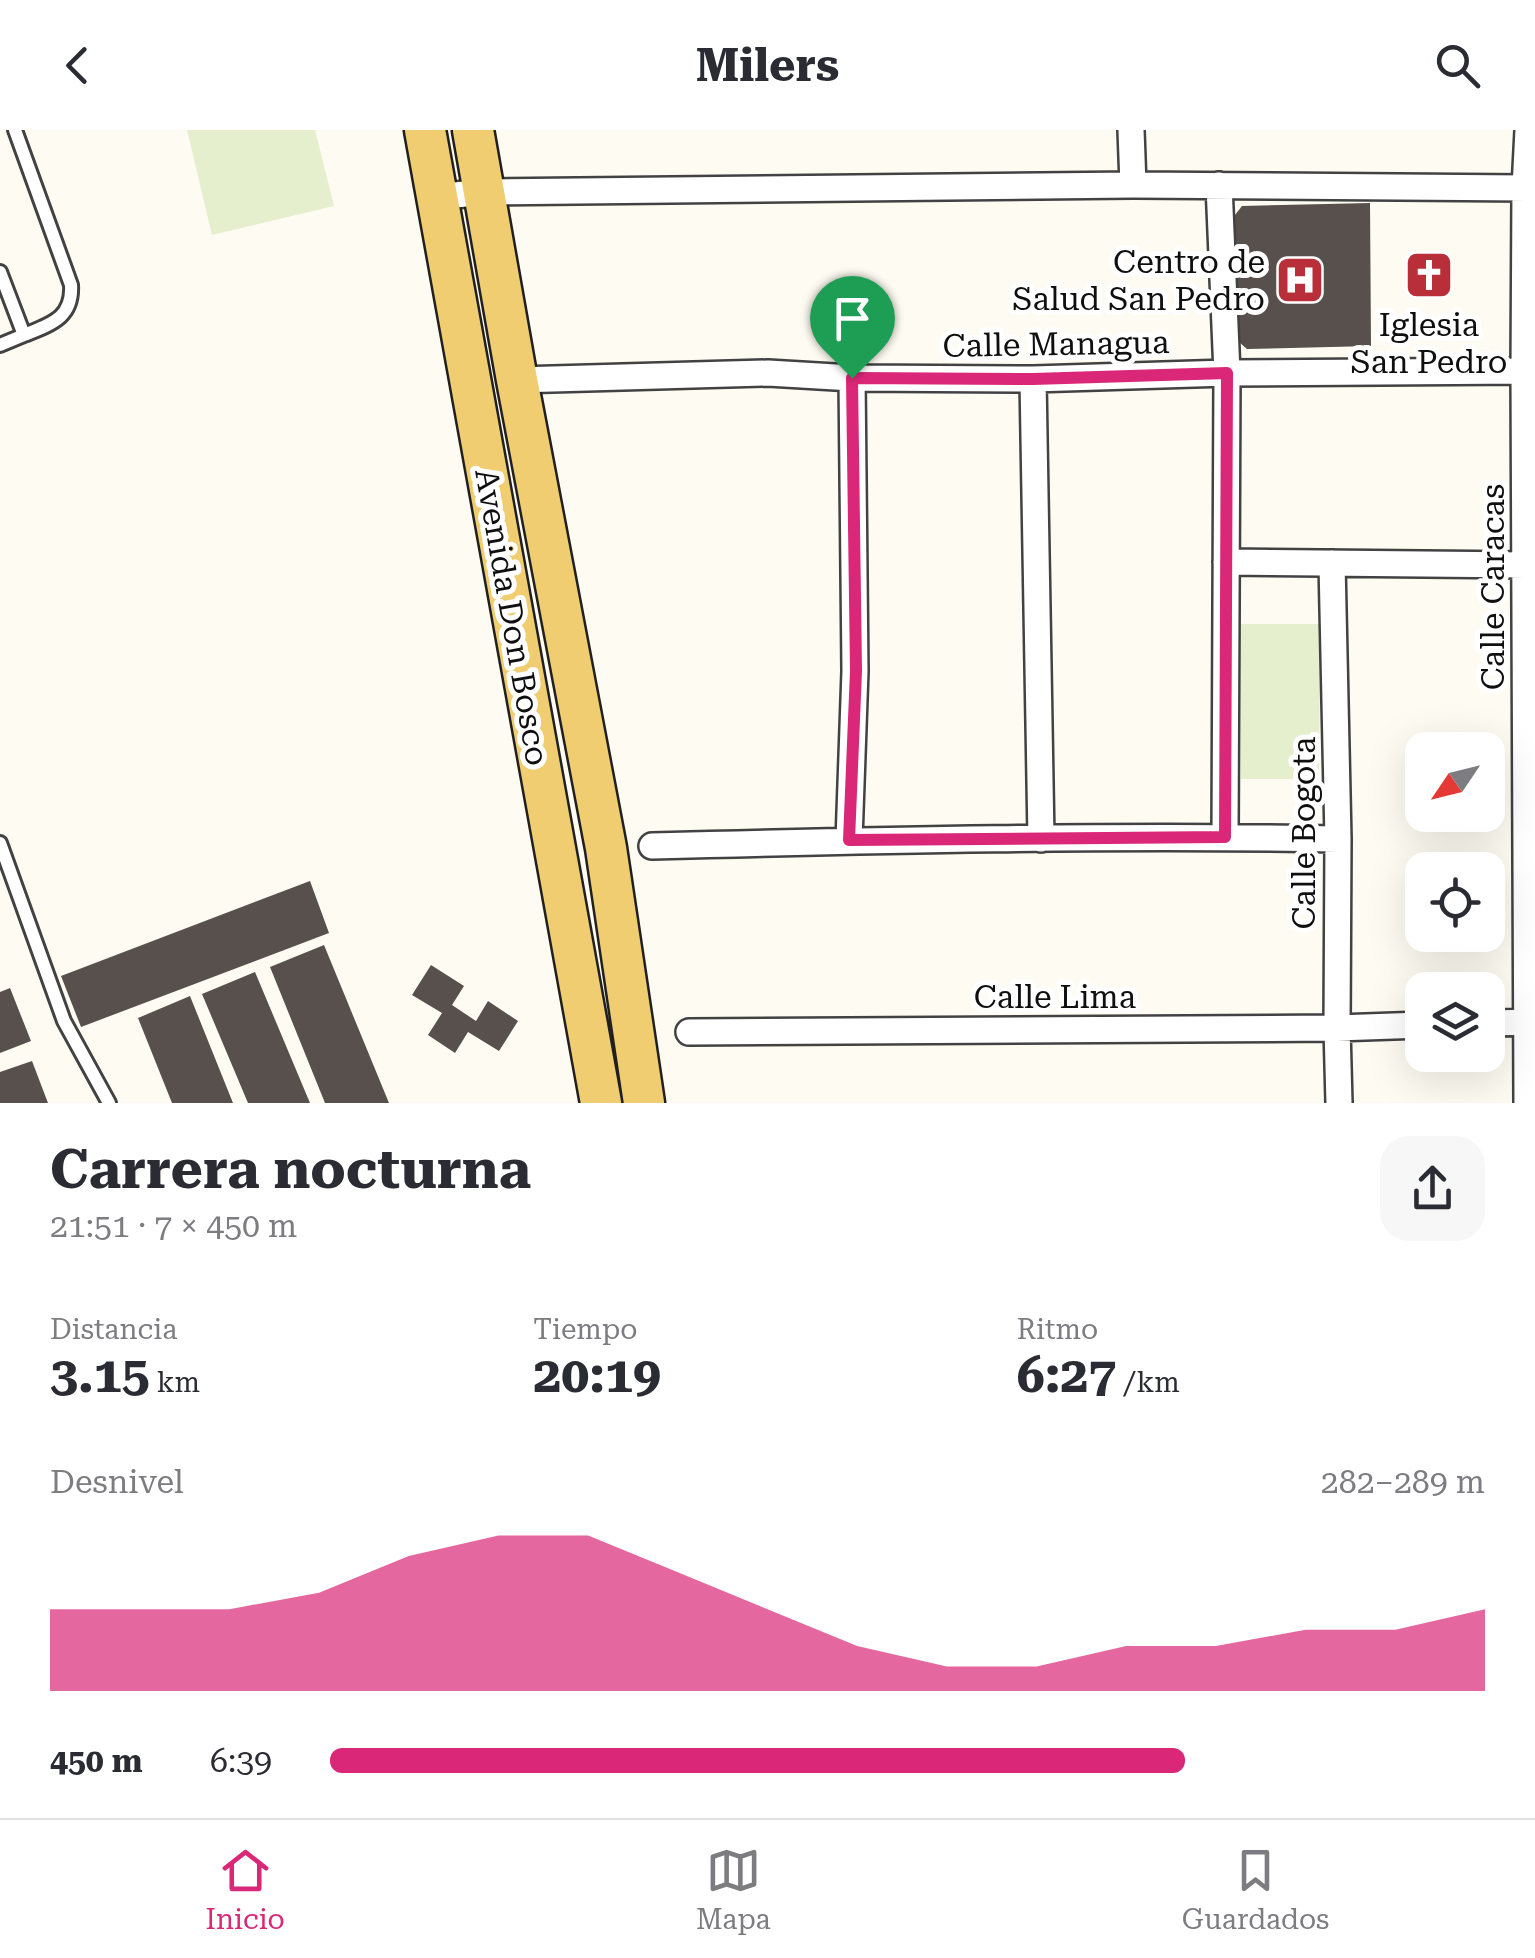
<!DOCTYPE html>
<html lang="es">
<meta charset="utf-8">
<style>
:root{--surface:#fff;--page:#f7f7f7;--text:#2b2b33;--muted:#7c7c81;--line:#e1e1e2;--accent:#db2777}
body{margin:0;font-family:"Roboto Serif",serif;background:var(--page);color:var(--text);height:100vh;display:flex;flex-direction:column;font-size:38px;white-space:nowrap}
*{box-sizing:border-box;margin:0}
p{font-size:32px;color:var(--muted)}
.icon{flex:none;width:55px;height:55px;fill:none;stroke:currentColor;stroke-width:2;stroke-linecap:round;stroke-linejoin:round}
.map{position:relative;height:973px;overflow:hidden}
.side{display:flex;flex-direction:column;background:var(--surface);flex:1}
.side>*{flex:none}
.needle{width:65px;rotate:235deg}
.buttons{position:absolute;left:1405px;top:602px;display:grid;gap:20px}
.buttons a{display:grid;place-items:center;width:100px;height:100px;border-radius:20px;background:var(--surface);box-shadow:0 10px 40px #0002;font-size:50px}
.pin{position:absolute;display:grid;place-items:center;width:85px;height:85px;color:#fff;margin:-102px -42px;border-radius:50% 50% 50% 0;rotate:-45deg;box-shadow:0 0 10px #0007}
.pin .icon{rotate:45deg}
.round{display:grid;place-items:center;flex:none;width:105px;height:105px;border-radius:30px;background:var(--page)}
.overview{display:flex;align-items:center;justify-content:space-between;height:170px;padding:0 50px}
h1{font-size:55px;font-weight:700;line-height:75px}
.figures{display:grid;grid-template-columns:repeat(3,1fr);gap:15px;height:170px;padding:10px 50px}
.figures div{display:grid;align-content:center}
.figures b{font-size:50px;font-weight:700}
.figures small{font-size:28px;font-weight:400}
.figures p{font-size:28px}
.chart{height:280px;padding:20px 50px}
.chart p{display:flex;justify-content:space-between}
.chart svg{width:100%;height:180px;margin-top:10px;fill:var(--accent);opacity:.7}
ul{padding:0 50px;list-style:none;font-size:32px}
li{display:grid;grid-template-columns:160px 120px 1fr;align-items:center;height:75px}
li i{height:25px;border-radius:12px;background:var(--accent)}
header{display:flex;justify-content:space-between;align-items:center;height:130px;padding:0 50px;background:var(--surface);font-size:45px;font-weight:700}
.tabs{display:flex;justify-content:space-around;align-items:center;height:140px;border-top:2px solid var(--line);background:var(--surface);font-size:28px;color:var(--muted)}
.tabs a{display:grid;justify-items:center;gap:5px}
.tabs .current{color:var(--accent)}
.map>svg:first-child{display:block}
</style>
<header><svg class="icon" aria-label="back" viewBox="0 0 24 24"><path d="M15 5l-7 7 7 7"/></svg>Milers<svg class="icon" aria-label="search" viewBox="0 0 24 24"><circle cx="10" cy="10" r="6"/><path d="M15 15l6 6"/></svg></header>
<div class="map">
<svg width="1535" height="973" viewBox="0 0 1535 973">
<rect width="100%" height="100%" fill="#fefbf2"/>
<path fill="#e5efce" d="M187,0H315L334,76L212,105Z
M1241,494H1320L1319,649H1241Z"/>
<path fill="#57504c" d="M1370,73L1371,216L1247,219L1232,206L1228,94L1242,76Z
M310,751L329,803L81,897L61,846Z
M324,815L389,973H325L270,837Z
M431,835L464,856L452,875L476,891L488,871L518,891L499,921L468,902L455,923L428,905L442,883L412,865Z
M255,842L310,973H248L202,864Z
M10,858L31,911L0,923V862Z
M190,866L233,973H172L138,888Z
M32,931L48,973H0V942Z"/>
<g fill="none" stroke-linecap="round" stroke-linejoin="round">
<g stroke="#424242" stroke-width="18">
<path id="service" d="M15,0L71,155C73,188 51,194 24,205
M0,142L24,205L0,215
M0,713L64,891L109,973"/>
</g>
<g stroke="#424242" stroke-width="30">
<path id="minor" d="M1131,0L1133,55
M1219,55L1227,243L1225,707
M436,67L484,62L1133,55L1535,58
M1033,249L1041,709
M517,250L768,243L852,248L1033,249L1227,243L1535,241
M1226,432L1535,435
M1332,433L1338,709L1337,898L1339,973
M849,710L855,541L852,248
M652,716C881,710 1109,705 1338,709
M1488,893L1535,892
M689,902L1337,898L1422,895
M1527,973L1524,241L1525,58L1528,0"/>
</g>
<g stroke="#202020" stroke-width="45">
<path id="primary" d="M425,0L601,973
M473,0L517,250L606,718L644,973"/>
</g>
<use href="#service" stroke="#fff" stroke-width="12"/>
<use href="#minor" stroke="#fff" stroke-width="25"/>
<use href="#primary" stroke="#f0cd70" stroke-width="40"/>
</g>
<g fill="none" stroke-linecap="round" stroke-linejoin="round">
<g stroke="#fff" stroke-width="20">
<path id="route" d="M1227,243L1225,707L849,710L856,541L852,248L1033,249Z"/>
</g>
<use href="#route" stroke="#db2777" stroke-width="12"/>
</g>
<defs>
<g id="church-square" transform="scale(2.5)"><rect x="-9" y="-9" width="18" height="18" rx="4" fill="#b82f39" stroke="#fff"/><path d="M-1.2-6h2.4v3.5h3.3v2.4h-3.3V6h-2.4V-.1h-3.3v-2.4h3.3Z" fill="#fff"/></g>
<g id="hospital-square" transform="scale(2.5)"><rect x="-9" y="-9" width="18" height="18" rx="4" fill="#b82f39" stroke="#fff"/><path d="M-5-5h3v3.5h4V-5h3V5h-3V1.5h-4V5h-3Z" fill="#fff"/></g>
</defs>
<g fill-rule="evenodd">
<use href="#church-square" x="1429" y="145"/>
<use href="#hospital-square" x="1300" y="150"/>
</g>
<g text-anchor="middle" stroke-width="10" stroke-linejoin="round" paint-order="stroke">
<g font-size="32" fill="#0f0f0f" stroke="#fff" text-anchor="end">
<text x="1265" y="143">Centro de<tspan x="1265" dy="37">Salud San Pedro</tspan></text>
<text x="1429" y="206" text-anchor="middle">Iglesia<tspan x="1429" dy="37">San Pedro</tspan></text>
</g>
<g font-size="32" fill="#0f0f0f" stroke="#fff">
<text transform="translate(1056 214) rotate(-1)" y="11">Calle Managua</text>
<text transform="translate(1493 457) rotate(-90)" y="11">Calle Caracas</text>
<text transform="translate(512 487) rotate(80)" y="11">Avenida Don Bosco</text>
<text transform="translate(1304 703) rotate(-90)" y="11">Calle Bogota</text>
<text x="1055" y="878">Calle Lima</text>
</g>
</g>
</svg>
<div class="buttons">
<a><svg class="needle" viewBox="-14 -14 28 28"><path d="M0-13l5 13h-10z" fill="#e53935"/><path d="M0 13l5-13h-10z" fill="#7c7c81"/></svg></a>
<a><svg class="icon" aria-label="locate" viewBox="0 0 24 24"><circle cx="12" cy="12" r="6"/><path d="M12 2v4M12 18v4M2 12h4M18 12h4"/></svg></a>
<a><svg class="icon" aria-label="layers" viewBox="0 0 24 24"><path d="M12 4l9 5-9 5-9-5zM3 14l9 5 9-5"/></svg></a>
</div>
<div class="pin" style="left:852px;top:248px;background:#1e9e55"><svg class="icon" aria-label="arrive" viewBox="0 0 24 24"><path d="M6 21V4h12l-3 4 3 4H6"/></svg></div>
</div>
<section class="side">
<div class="overview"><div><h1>Carrera nocturna</h1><p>21:51 · 7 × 450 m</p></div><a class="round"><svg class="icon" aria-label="share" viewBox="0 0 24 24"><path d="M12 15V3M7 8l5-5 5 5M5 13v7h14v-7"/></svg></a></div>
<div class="figures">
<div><p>Distancia</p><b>3.15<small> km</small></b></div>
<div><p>Tiempo</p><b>20:19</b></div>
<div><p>Ritmo</p><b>6:27<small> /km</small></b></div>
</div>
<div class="chart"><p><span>Desnivel</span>282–289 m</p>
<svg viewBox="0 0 160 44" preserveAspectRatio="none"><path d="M0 44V24L10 24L20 24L30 20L40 11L50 6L60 6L70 15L80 24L90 33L100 38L110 38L120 33L130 33L140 29L150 29L160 24V44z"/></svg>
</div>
<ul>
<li><b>450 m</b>6:39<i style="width:74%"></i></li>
</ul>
</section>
<nav class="tabs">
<a class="current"><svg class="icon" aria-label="home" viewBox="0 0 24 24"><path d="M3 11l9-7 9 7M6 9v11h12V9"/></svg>Inicio</a>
<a><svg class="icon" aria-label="map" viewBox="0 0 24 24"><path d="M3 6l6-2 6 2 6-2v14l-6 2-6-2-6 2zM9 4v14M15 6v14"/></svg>Mapa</a>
<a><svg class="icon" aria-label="saved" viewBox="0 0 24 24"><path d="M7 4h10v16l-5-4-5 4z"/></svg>Guardados</a>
</nav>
